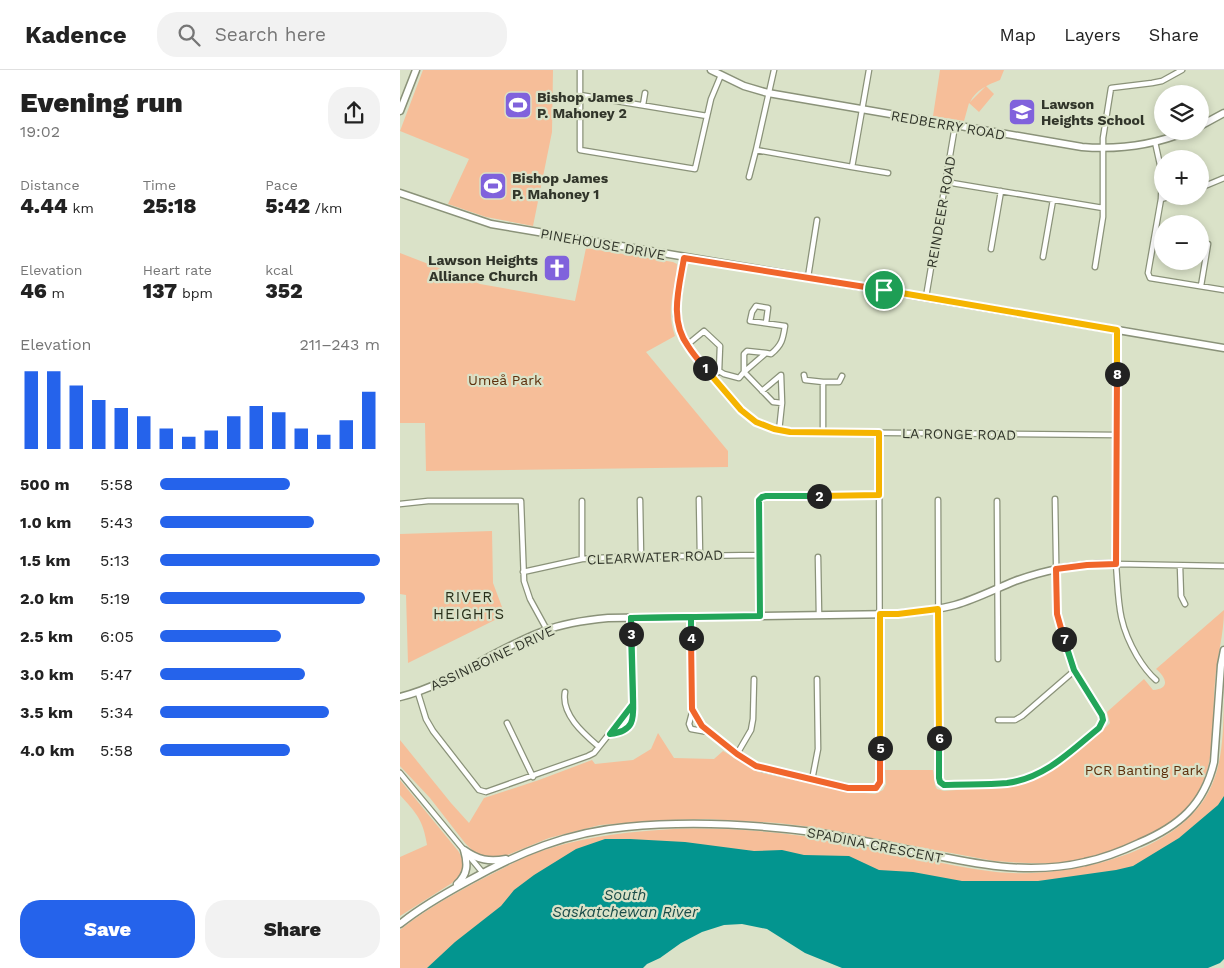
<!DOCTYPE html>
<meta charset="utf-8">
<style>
:root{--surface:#fff;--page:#f2f2f2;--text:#222;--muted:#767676;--line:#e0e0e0;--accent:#2563eb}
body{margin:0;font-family:"Work Sans",sans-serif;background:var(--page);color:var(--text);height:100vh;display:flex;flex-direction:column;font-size:19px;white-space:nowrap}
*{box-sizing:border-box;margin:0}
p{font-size:16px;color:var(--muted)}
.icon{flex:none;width:28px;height:28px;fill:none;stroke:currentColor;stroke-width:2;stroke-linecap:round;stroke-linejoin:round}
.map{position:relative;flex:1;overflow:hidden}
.sheet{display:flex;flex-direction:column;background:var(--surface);width:400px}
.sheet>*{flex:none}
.buttons{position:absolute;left:754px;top:15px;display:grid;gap:10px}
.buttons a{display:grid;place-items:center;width:55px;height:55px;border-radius:50%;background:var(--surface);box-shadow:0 2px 8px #0003;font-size:25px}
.pin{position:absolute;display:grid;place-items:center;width:42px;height:42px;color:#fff;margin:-21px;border:2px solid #fff;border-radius:50%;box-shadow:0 1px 5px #0007}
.km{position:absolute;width:25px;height:25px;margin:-12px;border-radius:50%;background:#222;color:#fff;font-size:14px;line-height:25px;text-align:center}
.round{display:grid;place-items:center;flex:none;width:52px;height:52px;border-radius:20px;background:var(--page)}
.summary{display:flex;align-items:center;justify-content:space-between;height:85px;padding:0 20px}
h1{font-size:28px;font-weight:800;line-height:38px}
.metrics{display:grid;grid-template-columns:repeat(3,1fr);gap:8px;height:85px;padding:5px 20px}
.metrics div{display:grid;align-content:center}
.metrics b{font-size:21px;font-weight:800}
.metrics small{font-size:14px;font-weight:400}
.metrics p{font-size:14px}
.chart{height:140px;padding:10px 20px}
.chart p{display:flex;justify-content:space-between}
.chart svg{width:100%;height:90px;margin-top:5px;stroke:var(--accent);stroke-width:6}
.action{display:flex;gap:10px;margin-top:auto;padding:10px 20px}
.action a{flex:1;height:58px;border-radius:20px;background:var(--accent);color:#fff;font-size:20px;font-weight:800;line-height:58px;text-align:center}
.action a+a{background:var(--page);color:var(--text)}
ul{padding:0 20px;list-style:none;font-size:16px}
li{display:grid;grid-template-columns:80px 60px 1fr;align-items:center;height:38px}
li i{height:12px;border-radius:6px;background:var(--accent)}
header{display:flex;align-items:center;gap:30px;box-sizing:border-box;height:70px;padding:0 25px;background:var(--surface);border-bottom:1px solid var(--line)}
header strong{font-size:24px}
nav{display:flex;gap:28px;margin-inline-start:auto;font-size:18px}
.search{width:350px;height:45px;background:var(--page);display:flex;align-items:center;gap:12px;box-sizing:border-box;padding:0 18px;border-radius:20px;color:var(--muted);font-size:19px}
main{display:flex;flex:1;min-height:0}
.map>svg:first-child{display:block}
</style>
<header>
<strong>Kadence</strong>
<div class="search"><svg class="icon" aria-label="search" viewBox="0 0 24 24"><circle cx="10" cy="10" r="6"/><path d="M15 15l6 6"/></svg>Search here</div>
<nav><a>Map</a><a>Layers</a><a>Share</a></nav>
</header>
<main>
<section class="sheet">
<div class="summary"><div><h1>Evening run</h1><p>19:02</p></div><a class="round"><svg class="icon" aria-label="share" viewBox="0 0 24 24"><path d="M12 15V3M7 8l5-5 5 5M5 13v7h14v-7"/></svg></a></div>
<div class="metrics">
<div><p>Distance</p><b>4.44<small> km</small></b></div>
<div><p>Time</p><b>25:18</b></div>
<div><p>Pace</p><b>5:42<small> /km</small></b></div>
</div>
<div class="metrics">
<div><p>Elevation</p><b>46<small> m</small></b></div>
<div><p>Heart rate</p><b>137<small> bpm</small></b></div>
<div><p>kcal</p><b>352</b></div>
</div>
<div class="chart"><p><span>Elevation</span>211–243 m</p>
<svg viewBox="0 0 160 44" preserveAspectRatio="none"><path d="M5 44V6M15 44V6M25 44V13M35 44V20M45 44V24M55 44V28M65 44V34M75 44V38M85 44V35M95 44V28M105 44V23M115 44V26M125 44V34M135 44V37M145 44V30M155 44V16"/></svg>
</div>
<ul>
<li><b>500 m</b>5:58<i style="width:59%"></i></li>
<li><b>1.0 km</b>5:43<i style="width:70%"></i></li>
<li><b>1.5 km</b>5:13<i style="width:100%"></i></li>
<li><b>2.0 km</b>5:19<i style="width:93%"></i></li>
<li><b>2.5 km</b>6:05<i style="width:55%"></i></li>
<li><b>3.0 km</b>5:47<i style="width:66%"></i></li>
<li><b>3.5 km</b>5:34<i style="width:77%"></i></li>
<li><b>4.0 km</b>5:58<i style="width:59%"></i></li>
</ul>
<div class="action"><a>Save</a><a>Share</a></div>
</section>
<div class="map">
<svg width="824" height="898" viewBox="0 0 824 898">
<rect width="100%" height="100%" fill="#dae2c8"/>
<path fill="#f6be99" d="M23,0H153L152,62L133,156L86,147L48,134L69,89L0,61Z
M540,0H604L600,10C587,15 576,20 570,32L586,16L594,24L579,42L569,33L564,51L533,46Z
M186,178L273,192L277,194C276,221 265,237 275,266L246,282L328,381V397L26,401L25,353H0V183L80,214L175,231Z
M92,461L93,513L105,545L8,593L6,525L0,524V464Z
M824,540C824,564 817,587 815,611C812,644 816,679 804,709C800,719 794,731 787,739C762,764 715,781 681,789C653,796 622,793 594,791L412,757L378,753L306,749L266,750L200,755L149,768L105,786L86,788L74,782L65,773L30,728L0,696V670L51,733L69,753L84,728L139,710L192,690L195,694L233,690L251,679L258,663L274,688L314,689L323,681L358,702L444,721L475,724L483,720L486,714L485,700H533L535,715L537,719L544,721L620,715C661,704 674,677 706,657L710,653L707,642L744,609L753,620C771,619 766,607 756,599Z
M824,632V730L790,764L731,801L686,808L574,815L38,898H0V860C27,838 59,821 90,805C109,795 130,784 151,778C190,766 233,761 274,759C328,757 383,762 436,771C489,779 542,796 596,802C662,809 776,786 809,721C823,694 823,662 824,632Z
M0,710L59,782C66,795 63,803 52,813L0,846V787L27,775C23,749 16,743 0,725Z"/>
<path fill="#03958f" d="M824,726V889L820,893L808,898H442L405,883L367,859L342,854L324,855L302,862L281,873L260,888L247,894L243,898H27L55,872L101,836L114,820L134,805L176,779L205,769H230L285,772L354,781L382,780L404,785L449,786L479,800L513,802L562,811H638L716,800L733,796L779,768L818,735Z"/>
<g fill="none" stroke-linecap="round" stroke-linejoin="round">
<g stroke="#8a9279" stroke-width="7">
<path id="street" d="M180,0V80L295,99L311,29L321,5
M374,0L356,80L452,97L469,0
M180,25L307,46
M243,35L245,23
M755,72L762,104L761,129L748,203L750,208L824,220
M452,97L488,103
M349,107L356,80
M546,112L703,138
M800,118L824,108
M761,129L772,126
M591,179L601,121
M643,187L653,130
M284,188L276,246L280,261L287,275L341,340L352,349L374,359L390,362L717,365
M695,197L703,147V68L711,18L752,13L762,11L782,0
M408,207L417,150
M801,216L808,174
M526,227L555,56
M287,275L304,261L320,276L319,301L313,307
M366,283L371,284C382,275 383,269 385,256L350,251L352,242L356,236L368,238L366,253
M319,301L324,304L339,308L344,302V284L347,281L366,283L344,302L373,332L382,333L381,305L362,321
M404,305L405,310L423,312H439L442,306
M423,312V362
M379,361L382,333
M299,429L300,485
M240,430L241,486
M538,430L539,708L540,712L545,715C577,713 615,718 644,701C664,690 682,673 699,658L703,650L702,645L674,601L657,544L655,429
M182,431V489
M597,431L598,589
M0,434L28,431H121L124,511L130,529L147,560
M418,487L419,545
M780,496L781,526L785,534
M123,502L182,489L214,487L359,485
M360,546L358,434L362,427L479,425
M291,547L293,639L302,656L337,684L362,699L448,718H472L478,716L480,712L479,363
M756,610C748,603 743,596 737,586C717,552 719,531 716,494L824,496
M165,622C161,644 183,663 198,676
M18,623L26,649L33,661L79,720L86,722L188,686L194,683L233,634L231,548
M293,639L289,654L291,659L308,662
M598,650H615L622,646L674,601
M107,653L133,707
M210,664C231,662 234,654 233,634
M337,684L351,660L353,649L354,609
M0,703L83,803
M412,710L418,679L417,609"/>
</g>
<g stroke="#8a9279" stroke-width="9">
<path id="secondary" d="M311,0L344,16L368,23L682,77C718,80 754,75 788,61
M0,41L16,0
M800,56L824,43
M0,123L91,154L824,278
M0,627C52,614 94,579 144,561C164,553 186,550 208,548L498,544C517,542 536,540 555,535C576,529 595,519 615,511C647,499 682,493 716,494L717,260
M64,780C78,790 89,792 106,789
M57,814C68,804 68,794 64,780
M0,854C21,837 44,824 68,811C118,783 168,762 226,757C288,751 351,754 413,762C447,767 480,774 514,781C570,793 627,806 685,792C704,788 722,781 739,773C779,756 804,735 814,692L821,595L824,580"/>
</g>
<use href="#street" stroke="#fff" stroke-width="4.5"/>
<use href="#secondary" stroke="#fff" stroke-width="6"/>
</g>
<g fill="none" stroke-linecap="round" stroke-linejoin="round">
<g stroke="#fff" stroke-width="10">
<path id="split-1" d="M305,298C299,291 293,284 288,276C269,250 279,218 284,188L484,220"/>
</g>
<g stroke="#fff" stroke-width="10">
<path id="split-2" d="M305,298L341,340L356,352L374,359L390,362L479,363V425L419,426"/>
</g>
<g stroke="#fff" stroke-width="10">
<path id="split-3" d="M231,564V548L360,546L359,430L362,427L366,426H419"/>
</g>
<g stroke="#fff" stroke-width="10">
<path id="split-4" d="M231,564L233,634L210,664C238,661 233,645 233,622L231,548L291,547V568"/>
</g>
<g stroke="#fff" stroke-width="10">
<path id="split-5" d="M291,568L292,639L302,656L337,684L356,696L448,718H476L480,712V678"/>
</g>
<g stroke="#fff" stroke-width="10">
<path id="split-6" d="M480,678V544H498L538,539L539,668"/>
</g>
<g stroke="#fff" stroke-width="10">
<path id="split-7" d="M539,668V708L540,712L544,715C565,714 586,715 607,713C645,708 671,681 699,658L703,650L702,645L674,600L664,569"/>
</g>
<g stroke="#fff" stroke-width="10">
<path id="split-8" d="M664,569L657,544L656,499L687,495L716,494L717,304"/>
</g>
<g stroke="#fff" stroke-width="10">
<path id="split-9" d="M484,220L717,260V304"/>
</g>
<use href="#split-1" stroke="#f0652b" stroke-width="6"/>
<use href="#split-2" stroke="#f5b400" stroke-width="6"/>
<use href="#split-3" stroke="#22a559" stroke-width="6"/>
<use href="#split-4" stroke="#22a559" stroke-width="6"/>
<use href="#split-5" stroke="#f0652b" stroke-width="6"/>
<use href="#split-6" stroke="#f5b400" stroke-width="6"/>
<use href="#split-7" stroke="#22a559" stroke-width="6"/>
<use href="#split-8" stroke="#f0652b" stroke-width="6"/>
<use href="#split-9" stroke="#f5b400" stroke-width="6"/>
</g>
<defs>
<g id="stadium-square" transform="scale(1.4375)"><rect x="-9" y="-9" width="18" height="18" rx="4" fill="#8062dc" stroke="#dae2c8"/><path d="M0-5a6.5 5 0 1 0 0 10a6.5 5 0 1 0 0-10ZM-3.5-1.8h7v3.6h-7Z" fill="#fff"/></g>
<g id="school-square" transform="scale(1.4375)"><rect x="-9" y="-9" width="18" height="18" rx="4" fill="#8062dc" stroke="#dae2c8"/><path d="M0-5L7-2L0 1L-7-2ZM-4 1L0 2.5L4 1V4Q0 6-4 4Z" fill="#fff"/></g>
<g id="church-square" transform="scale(1.4375)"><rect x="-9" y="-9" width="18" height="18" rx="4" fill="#8062dc" stroke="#dae2c8"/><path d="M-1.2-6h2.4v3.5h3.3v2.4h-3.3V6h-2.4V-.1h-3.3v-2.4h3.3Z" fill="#fff"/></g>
</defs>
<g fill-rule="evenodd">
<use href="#stadium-square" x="118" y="35"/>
<use href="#school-square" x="622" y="42"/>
<use href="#stadium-square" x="93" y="116"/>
<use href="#church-square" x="157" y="198"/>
</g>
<g text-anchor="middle" stroke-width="4.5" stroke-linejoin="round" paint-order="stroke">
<g font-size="14" font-weight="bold" fill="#31352a" stroke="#dae2c8" text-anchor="start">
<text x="137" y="32">Bishop James<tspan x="137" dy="16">P. Mahoney 2</tspan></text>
<text x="641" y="39">Lawson<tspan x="641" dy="16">Heights School</tspan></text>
<text x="112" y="113">Bishop James<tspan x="112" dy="16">P. Mahoney 1</tspan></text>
<text x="138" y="195" text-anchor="end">Lawson Heights<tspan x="138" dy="16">Alliance Church</tspan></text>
</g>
<g font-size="14" fill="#31352a" stroke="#dae2c8">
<text transform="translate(548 55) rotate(10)" y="5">REDBERRY ROAD</text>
<text transform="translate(541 142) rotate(-80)" y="5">REINDEER ROAD</text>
<text transform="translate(203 174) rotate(10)" y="5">PINEHOUSE DRIVE</text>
<text transform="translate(559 364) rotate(1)" y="5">LA RONGE ROAD</text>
<text transform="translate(255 487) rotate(-2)" y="5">CLEARWATER ROAD</text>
<text transform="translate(92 588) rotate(-25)" y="5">ASSINIBOINE DRIVE</text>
<text transform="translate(475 775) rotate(11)" y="5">SPADINA CRESCENT</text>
</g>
<g font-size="14" fill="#5d300c" stroke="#dae2c8">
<text x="105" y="315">Umeå Park</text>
<text x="744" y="705">PCR Banting Park</text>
</g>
<g font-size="15" letter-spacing="1" fill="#292f1a" stroke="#dae2c8">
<text x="69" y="532">RIVER<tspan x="69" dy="17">HEIGHTS</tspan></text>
</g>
<g font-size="15" font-style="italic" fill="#1a4c49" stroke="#dae2c8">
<text x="225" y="830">South<tspan x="225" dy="17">Saskatchewan River</tspan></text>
</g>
</g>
</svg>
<div class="buttons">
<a><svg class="icon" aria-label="layers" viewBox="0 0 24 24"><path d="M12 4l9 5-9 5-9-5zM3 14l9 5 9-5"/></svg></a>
<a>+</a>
<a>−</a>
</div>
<div class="pin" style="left:484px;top:220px;background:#1e9e55"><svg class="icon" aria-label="arrive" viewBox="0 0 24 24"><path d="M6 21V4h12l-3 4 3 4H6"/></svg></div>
<b class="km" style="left:305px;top:298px">1</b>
<b class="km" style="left:419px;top:426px">2</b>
<b class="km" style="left:231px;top:564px">3</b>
<b class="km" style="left:291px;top:568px">4</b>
<b class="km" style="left:480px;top:678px">5</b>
<b class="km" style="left:539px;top:668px">6</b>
<b class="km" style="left:664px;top:569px">7</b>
<b class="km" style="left:717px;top:304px">8</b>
</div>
</main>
